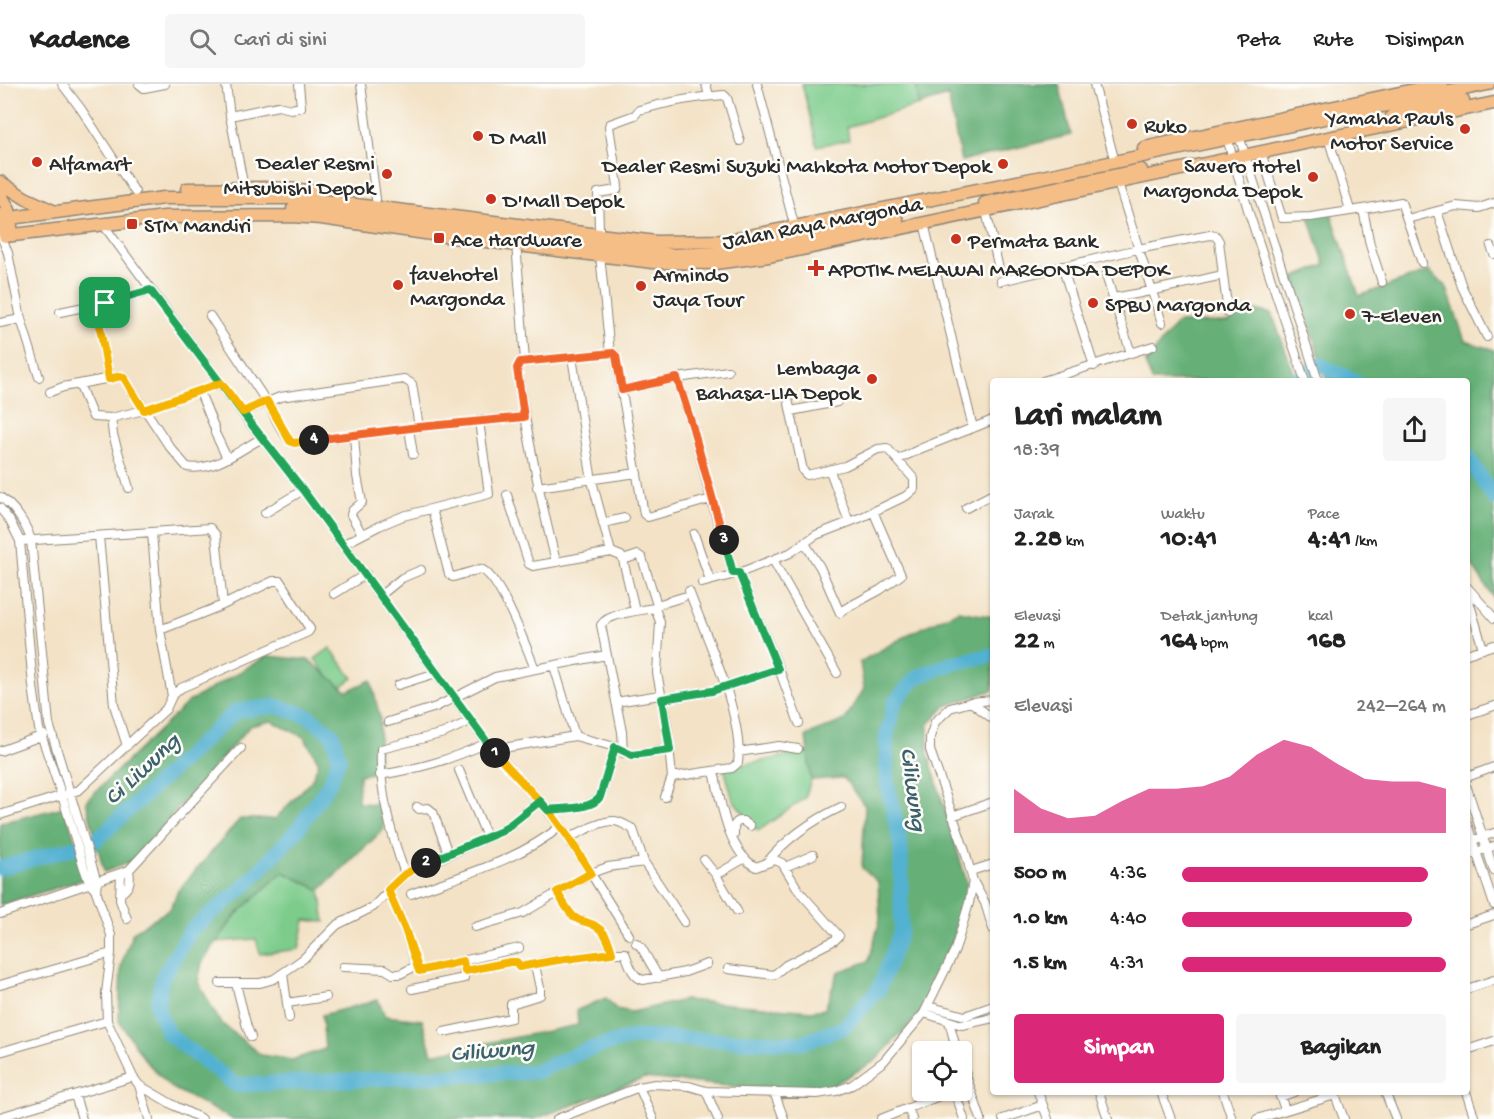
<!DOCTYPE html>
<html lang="id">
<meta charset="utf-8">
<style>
:root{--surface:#fff;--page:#f6f6f6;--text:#222;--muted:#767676;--line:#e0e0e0;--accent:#db2777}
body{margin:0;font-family:"Gochi Hand",sans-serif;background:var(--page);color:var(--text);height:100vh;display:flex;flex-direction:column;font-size:22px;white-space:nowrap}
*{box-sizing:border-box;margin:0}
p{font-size:20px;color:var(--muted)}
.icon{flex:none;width:33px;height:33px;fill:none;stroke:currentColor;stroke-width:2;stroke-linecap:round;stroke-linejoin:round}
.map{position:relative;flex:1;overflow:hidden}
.drawer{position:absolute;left:990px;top:294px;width:480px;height:717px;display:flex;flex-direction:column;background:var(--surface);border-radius:6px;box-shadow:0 2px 4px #0004}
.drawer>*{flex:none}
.buttons{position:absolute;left:912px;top:957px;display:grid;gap:12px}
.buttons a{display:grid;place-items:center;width:60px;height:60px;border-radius:6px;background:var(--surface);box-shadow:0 2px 4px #0004;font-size:30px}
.pin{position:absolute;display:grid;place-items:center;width:51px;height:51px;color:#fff;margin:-26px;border-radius:12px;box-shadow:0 3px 9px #0006}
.km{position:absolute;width:30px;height:30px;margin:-15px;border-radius:50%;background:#222;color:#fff;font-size:16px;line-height:30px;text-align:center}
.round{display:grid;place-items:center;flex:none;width:63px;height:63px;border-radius:6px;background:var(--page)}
.headline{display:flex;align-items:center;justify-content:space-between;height:102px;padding:0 24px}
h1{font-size:33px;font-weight:700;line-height:45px}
.metrics{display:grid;grid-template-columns:repeat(3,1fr);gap:9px;height:102px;padding:6px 24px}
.metrics div{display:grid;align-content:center}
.metrics b{font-size:26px;font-weight:700}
.metrics small{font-size:16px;font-weight:400}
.metrics p{font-size:16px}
.chart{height:168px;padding:12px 24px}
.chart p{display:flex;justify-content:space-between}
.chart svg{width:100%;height:108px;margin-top:6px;fill:var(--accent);opacity:.7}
.action{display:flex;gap:12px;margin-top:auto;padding:12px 24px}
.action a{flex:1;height:69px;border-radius:6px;background:var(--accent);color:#fff;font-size:24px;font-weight:700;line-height:69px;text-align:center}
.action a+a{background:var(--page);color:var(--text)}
ul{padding:0 24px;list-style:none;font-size:20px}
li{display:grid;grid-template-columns:96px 72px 1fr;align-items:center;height:45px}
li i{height:15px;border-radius:8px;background:var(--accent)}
header{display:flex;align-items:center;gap:36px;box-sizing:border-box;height:84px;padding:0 30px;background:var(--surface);border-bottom:2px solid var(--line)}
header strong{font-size:28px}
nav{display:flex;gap:33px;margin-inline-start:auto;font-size:21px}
.search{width:420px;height:54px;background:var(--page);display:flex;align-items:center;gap:15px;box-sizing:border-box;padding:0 21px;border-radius:6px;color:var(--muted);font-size:22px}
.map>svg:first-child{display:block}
</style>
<header>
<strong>Kadence</strong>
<div class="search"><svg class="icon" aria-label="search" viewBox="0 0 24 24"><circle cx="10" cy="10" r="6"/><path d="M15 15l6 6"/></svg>Cari di sini</div>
<nav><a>Peta</a><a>Rute</a><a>Disimpan</a></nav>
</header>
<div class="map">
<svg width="1494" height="1035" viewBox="0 0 1494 1035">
<rect width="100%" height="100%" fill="#fdfcf7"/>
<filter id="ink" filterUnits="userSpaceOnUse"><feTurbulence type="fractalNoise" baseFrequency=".0167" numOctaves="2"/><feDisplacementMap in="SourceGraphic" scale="12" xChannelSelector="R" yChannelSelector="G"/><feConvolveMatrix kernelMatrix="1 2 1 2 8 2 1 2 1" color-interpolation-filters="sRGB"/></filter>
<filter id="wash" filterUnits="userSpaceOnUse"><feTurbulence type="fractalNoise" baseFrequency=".008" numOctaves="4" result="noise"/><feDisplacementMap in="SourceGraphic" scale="24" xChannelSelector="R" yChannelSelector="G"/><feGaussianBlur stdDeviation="1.35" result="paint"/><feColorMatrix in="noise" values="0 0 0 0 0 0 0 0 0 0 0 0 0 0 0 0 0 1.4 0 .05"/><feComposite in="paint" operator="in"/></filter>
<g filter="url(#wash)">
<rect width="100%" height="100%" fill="#f3e2c6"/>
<path fill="#7dcc8c" stroke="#547c5c" stroke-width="1.5" d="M802,0H916L919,21L847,43L849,56L817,62Z
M330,564L353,594L338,605L315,575Z
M808,668L811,696L805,714L758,747L733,716L724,684Z
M283,787L320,806L325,838L305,836L299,865L260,870L256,855L216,858L236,831Z"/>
<path fill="#66b078" stroke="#486e52" stroke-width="1.5" d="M916,0H1059L1071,51L961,77L948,12L919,21Z
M1330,126L1359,212L1429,187L1446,202L1465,257L1494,266V514L1471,480L1467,469V297H1328L1293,194L1325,181L1308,130Z
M1250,225L1272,230L1297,297H1152L1145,279L1177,239L1228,238Z
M958,527L993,533V606L946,622L928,641V669L967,799L955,851L926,923L875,977L831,1002L799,1005L748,1004L645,994L535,1035H232L170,1003L145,976L119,937L121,882L133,848L170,825L178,807L240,735H275L311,697L319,678L304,653L271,637L250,642L132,777L104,788L86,717L188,618L267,572L309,576L347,607L371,596L380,634L378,688L359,691L358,719L379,720L384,745L320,806L283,788L236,831L202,878L198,898L220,938L261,971L292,976L325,965L322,931L378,916L385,932L422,936L432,970L578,941L577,926L606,914L616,925L632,928L684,916L811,927L825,925L838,888L869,877L880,835L878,798L862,784L865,722L844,694L811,696L806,652L845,636L864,605L860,578L911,549Z
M64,723L88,794L0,821V739Z"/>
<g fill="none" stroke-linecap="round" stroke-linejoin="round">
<path stroke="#53b1d1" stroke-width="15" d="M1296,297L1318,280L1355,297
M1467,372L1494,414
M0,784L94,758L236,627L276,622L308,632L333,651L339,675L329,700L298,745L245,802L191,846L162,894L157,922L168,950L236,1001L535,988L586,966L634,953L801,959L843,944L879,905L901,847V762L887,698L886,655L895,617L917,593L953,579L993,571"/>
</g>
</g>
<g filter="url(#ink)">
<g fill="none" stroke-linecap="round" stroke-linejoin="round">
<g stroke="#8f8678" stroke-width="10">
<path id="minor" d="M62,0L81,25L135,108
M139,0L144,4L165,0
M226,0L230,32L244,104
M361,0L376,115
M706,0L709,12
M757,0L795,144
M1094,0L1115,78
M230,32L278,22L291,25L301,23L299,0
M1239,52L1318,297
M1328,53L1350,126
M1227,54L1249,129L1305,297
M1261,68L1282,134L1311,133L1363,125L1370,161L1382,198
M1118,99L1162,239
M1363,125L1401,118L1422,179
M986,127L999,185
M1437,127L1462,203L1487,253
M1407,135L1456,122L1479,124L1494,119
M102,139L251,341L303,406L487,659L540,717L569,754L629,851
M924,139L973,344
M599,145L598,109L617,106L618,102L609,42L610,40L635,31L639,26C667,18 695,13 724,11L727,14L740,57
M1,152L8,169L21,235L39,293
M516,159L525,277
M1491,162L1494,170
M600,171L610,269
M1062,182L1094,282
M1106,191L1113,214
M1001,197L1138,165L1210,151L1216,152L1219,157L1223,191
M96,220L109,295
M60,228L117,216L150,206
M210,232L266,317
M0,239L21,235
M1131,269L1113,214C1150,208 1186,199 1223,191L1228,229
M572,273L592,397L611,468
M677,294L692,341L711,415
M1043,297L1153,262
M79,300L93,333L111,334L113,351L129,404
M199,306L215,345V349L227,374
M622,306L677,294L728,287
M50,308L63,303L121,292L124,294L169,362L187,383C214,388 240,366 262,354
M267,317C274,330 281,351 294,359L419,343L524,333
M791,327L837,318
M243,328L280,313L404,295L412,300L419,343
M111,334L144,326L221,299
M409,345L413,370
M354,351L357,392L362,418L352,427L351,431L362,450
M899,375L922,364L993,336
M830,387L849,438
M537,403L637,389
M507,411L529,480L533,482L556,478
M0,413C14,422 26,440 31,456L49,640L97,798L96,807
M0,424L10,437L20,457L33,602L39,645L64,718L84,784L90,800L96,807L111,851V869L106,909L107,937L133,993L139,1001L175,1022L202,1035
M966,424L993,410
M432,425L449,490L453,493L480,485C499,489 527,565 535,585
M265,429L303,406
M603,439L625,434
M152,449L160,546L172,612
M694,450L710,496
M99,452L114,621L127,662
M804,458L820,483L840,529
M342,461L379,442L403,432L489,410L479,337
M623,476L638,471L642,474L657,521L683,513
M773,476L837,589
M739,489L779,585L799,639
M702,499L739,489L790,469L816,451L862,433L906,412L914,405V395L887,364L878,365L845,382L807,391L803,387L787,310
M1467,503L1494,534
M334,510L366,490
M1467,510L1483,565
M381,511L402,494L421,486
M635,526L623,476L621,472L611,468L556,478C540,414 527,350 517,284L520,278L610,269L615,270L644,430L648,433L711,415L733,489
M843,526L880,506L901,491L873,427
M160,546L223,521
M1467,570L1494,561
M554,582L575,652
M398,601L436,589
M662,615L712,607L779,585
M616,618L660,611
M971,618L993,635
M1467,631L1494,622
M388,638L436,623L495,593L606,571
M0,667L44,651
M738,668L779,662L798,665
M623,669L622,648L601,541C608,529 641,526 655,524L660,538L657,589L667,641L672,693L665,713
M496,671L509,663L575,652L615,663L632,671L670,666
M459,686L487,753
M714,687C720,715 728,769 756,783L775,776L782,779L799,807L839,852L835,856L786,881L774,891L728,885
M380,691C422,684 449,676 487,659
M672,693L732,684L738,679C744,631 706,553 689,507
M1467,693L1494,683
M1467,704L1494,787
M417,723L419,725L428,724L433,728L448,769
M548,726C564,724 593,726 601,710L615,663
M0,731L79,706L166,625L172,612L181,604L308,548L310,545L280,497H273L223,521L216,451L210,444L20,457
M952,732L993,718
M1467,740L1494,821
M734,751C734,744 733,736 743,737L750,742
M569,754C580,748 603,736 615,737C621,738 627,742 633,745L644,778L684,838
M1467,758L1494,749
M1467,771L1494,762
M704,776L716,791L737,827
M766,779C787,754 811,737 841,723
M785,783L813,771
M971,787L993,780
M121,790L120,816L127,835
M405,790C391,750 379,707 381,665L444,649L470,637
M716,791L745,774
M973,797L985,819L993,845
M388,806L405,845L417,885L419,887L519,864
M557,808C562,816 567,826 573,832C577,836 581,837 586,838C603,842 608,853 611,869
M120,810C130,803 131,798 129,786
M411,810C462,791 518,777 561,742
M0,830L129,786L241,664
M1467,840L1494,831
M475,843L523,829L591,789L608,783L644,778
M636,859L641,863L659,894
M343,883L385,885L393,890H400L416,882
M465,887L510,878H517L519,883L535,881
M283,890L289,934
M220,899H260L274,895L303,875L337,841L373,823L405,790L502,747L540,717
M236,900L247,943L251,953
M0,901L111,869
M412,905L464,894V884
M1467,905L1494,896
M287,919L326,913
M928,922L965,932L993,922
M924,929L962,941L993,934
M949,937L957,968
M444,948L511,934V920L540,911V904L535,881L542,878L611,869H625C629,879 632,893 643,896L685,888L707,880
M1467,966L1494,957
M0,968L107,937
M962,980L981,1035
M139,1001L149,1035
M639,1003L653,1035
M706,1007L718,1035
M774,1008L784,1035
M1038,1008L1048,1035
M1099,1008L1108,1035
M1161,1008L1171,1035
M1223,1008L1232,1035
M1279,1008L1285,1026
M1334,1008L1344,1035
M1385,1008L1396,1035
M1466,1008L1475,1035
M75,1011L82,1035
M1280,1013L1294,1008
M908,1024L912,1035
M0,1033L133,993
M557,1035L639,1003L655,1000L689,1002L706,1007L817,1010L836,1007L852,1001L884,977L924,929L955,866L969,819L973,797L965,767L930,666V653L935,638L950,624L971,618L993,616
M881,1035L949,1008C959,1012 960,1025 964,1035
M1003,1035L1043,1021
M1257,1035L1335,1011"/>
</g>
<g stroke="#8f8678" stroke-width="15">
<path id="trunk" d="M1392,32L1463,17
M1144,64L1442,0
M0,98L25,114L53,127
M187,105L268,104L311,107
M0,109L9,126L12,151
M985,119L1141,86
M293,125L389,134L673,171L724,169L897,136
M0,131L5,152L165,133L291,132L321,134L453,153L653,178L714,179L769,172L1494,19
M10,134L164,114H299L656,158L725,157L1037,94L1488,0"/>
</g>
<use href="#minor" stroke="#fff" stroke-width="8"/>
<use href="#trunk" stroke="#f6be87" stroke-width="12"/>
</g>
</g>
<g fill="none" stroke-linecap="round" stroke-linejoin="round" filter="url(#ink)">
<g stroke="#fff" stroke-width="12">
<path id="split-1" d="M105,219L150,206L252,341L303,406L495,669"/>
</g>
<g stroke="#fff" stroke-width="12">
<path id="split-2" d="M426,779L405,790L388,806L405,845L419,887L463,877L465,887L510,878H517L519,883L558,876L612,869C608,853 603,843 586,838C581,837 577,836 573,832C567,826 562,816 557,808L591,789L569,754L550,728L495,669"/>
</g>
<g stroke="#fff" stroke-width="12">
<path id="split-3" d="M426,779L502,747L540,717L548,726C563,724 591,726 600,713L615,663L632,671L670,666L662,615L712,607L778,585L739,489H733L724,456"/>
</g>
<g stroke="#fff" stroke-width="12">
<path id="split-4" d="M314,356L419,343L524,333L517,284L520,278L613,269L616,272L622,306L677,294L692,341L724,456"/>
</g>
<g stroke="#fff" stroke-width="12">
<path id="split-5" d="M105,219L96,220L109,295L121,292L124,294L144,326L221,299L243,328L267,317L290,357L294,359L314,356"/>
</g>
<use href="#split-1" stroke="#22a559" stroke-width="8"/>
<use href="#split-2" stroke="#f5b400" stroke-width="8"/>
<use href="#split-3" stroke="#22a559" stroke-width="8"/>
<use href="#split-4" stroke="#f0652b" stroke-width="8"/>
<use href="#split-5" stroke="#f5b400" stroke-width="8"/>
</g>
<g fill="#c8321e" stroke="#fdfcf7" stroke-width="2">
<circle cx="1132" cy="40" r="6"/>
<circle cx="1465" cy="45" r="6"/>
<circle cx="478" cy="52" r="6"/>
<circle cx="37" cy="78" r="6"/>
<circle cx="1003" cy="80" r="6"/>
<circle cx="387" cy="90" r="6"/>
<circle cx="1313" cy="93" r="6"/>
<circle cx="491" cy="115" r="6"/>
<rect x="126" y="134" width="12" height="12" rx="3"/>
<rect x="433" y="148" width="12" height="12" rx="3"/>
<circle cx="956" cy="155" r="6"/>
<path d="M813 175h6v6h6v6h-6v6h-6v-6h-6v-6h6z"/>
<circle cx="398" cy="201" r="6"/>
<circle cx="641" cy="202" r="6"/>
<circle cx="1093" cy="219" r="6"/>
<circle cx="1350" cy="230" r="6"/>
<circle cx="872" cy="295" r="6"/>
</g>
<g text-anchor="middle" stroke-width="5" stroke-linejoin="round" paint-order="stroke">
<g font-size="22" fill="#2b2b2b" stroke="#fdfcf7" text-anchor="start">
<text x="1453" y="40" text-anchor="end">Yamaha Pauls<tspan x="1453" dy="25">Motor Service</tspan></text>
<text x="1144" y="48">Ruko</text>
<text x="490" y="60">D Mall</text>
<text x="375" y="85" text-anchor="end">Dealer Resmi<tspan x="375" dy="25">Mitsubishi Depok</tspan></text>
<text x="49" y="86">Alfamart</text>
<text x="991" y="88" text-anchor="end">Dealer Resmi Suzuki Mahkota Motor Depok</text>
<text x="1301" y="88" text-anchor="end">Savero Hotel<tspan x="1301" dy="25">Margonda Depok</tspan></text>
<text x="503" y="123">D'Mall Depok</text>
<text x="144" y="148">STM Mandiri</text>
<text x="451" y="162">Ace Hardware</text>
<text x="968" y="163">Permata Bank</text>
<text x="828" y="192">APOTIK MELAWAI MARGONDA DEPOK</text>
<text x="410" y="196">favehotel<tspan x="410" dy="25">Margonda</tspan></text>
<text x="653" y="197">Armindo<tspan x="653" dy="25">Jaya Tour</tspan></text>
<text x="1105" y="227">SPBU Margonda</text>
<text x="1362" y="238">7-Eleven</text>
<text x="860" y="290" text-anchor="end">Lembaga<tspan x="860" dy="25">Bahasa-LIA Depok</tspan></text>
</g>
<g font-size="22" fill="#2b2b2b" stroke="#fdfcf7">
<text transform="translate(822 137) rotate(-11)" y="8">Jalan Raya Margonda</text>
</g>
<g font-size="24" font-style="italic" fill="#3b616d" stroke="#fdfcf7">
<text transform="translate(141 684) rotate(-43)" y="8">Ci Liwung</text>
<text transform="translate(915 705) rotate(82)" y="8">Ciliwung</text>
<text transform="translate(492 965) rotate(-5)" y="8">Ciliwung</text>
</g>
</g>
</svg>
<div class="buttons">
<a><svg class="icon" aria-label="locate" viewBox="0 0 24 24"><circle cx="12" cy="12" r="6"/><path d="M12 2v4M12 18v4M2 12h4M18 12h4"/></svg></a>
</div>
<div class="pin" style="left:105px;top:219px;background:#1e9e55"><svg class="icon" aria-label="arrive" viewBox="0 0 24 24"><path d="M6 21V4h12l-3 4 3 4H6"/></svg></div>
<b class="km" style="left:495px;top:669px">1</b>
<b class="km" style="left:426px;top:779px">2</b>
<b class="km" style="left:724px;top:456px">3</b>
<b class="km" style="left:314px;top:356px">4</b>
<section class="drawer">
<div class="headline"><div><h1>Lari malam</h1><p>18:39</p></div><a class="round"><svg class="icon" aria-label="share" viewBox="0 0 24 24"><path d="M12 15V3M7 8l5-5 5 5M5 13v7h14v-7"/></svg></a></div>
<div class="metrics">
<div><p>Jarak</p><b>2.28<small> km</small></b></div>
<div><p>Waktu</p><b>10:41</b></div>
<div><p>Pace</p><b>4:41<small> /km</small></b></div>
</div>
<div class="metrics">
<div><p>Elevasi</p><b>22<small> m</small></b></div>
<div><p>Detak jantung</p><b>164<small> bpm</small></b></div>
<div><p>kcal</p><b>168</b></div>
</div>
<div class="chart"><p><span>Elevasi</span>242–264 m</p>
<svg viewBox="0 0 160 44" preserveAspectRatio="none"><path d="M0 44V26L10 34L20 38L30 37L40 31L50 26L60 26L70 25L80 21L90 12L100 6L110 9L120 16L130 22L140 23L150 23L160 26V44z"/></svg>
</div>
<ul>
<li><b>500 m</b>4:36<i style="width:93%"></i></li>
<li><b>1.0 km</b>4:40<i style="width:87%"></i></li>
<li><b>1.5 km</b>4:31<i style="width:100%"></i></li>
</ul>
<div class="action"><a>Simpan</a><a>Bagikan</a></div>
</section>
</div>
